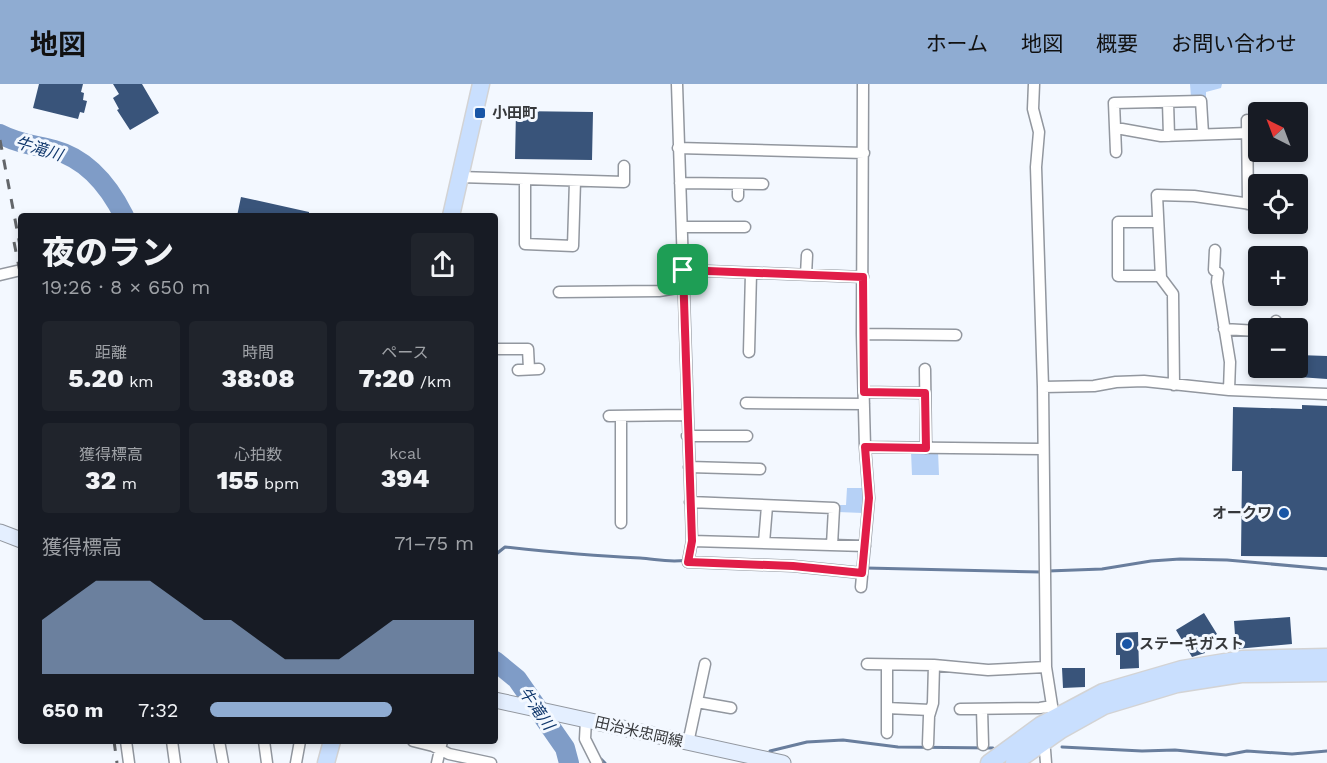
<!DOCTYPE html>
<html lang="ja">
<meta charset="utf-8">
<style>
:root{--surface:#171b24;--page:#20242c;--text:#f1f3f6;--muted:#9ea1a6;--accent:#8facd2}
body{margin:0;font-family:"Work Sans","Noto Sans JP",sans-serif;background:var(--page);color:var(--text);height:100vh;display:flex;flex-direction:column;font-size:22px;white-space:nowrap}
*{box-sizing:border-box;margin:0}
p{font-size:20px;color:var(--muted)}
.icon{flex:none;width:33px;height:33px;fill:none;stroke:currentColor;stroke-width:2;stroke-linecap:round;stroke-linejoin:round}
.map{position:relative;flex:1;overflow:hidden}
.drawer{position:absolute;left:18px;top:129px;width:480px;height:531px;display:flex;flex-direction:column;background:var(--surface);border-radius:6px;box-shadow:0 3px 9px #0003}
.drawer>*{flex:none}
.needle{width:39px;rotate:318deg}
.tools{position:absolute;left:1248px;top:18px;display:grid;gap:12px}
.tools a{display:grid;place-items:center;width:60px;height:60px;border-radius:6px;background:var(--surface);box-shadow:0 3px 9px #0003;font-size:30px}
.pin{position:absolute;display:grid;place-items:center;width:51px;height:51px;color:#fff;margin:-26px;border-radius:12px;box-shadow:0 3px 9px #0006}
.round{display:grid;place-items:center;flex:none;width:63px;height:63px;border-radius:6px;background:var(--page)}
.summary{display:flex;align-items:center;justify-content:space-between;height:102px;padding:0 24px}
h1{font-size:33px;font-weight:800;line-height:45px}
.figures{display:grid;grid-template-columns:repeat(3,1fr);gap:9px;height:102px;padding:6px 24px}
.figures div{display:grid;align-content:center;border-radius:6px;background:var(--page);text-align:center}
.figures b{font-size:26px;font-weight:800}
.figures small{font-size:16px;font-weight:400}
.figures p{font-size:16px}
.chart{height:168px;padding:12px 24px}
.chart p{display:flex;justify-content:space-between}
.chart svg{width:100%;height:108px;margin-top:6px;fill:var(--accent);opacity:.7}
ul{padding:0 24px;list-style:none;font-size:20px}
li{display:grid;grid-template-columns:96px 72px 1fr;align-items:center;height:45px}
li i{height:15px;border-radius:8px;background:var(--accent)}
header{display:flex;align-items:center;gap:36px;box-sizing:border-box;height:84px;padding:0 30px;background:var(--accent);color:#111}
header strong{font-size:28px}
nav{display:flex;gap:33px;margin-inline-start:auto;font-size:21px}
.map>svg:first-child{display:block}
</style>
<header>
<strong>地図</strong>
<nav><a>ホーム</a><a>地図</a><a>概要</a><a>お問い合わせ</a></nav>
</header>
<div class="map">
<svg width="1327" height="679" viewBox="0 0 1327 679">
<rect width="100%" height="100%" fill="#f3f8ff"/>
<path fill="#b6d1f6" d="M1190,0H1222L1221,4L1206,8V13H1191Z
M938,367L939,391H912L911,368Z
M847,404H864L863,429L838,428V421H846Z"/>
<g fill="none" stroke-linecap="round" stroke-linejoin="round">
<path stroke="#697e9d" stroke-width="3" d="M495,471L505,463C550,468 595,472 640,474C656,475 670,479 686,476
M866,484L1041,488
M1048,487L1102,485L1151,477L1180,475L1227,476L1327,485
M1062,663L1142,667L1175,666L1226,671L1247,667L1292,670L1327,667
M770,667L807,658L843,656L898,663L993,664
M601,675L605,679"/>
<path stroke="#7f9cc7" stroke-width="20" d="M0,50C19,60 35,61 54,66C88,75 109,102 124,132
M495,577L517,595L565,664L569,679"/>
</g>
<path fill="#39547a" d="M39,0H83L81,8L84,9L83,16L87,17L84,29L80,28L78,35L33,24Z
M113,0H142L159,29L130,46L117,26L119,25L113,14L119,10Z
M516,27L593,28L592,76L515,75Z
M241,113L309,128V132H237Z
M1298,271L1327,272V295L1284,292V284H1298Z
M1302,321L1327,322V473L1241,472L1242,387H1232L1233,323L1302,325Z
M1204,529L1217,550L1200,560L1205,569L1192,573L1176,546Z
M1290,533L1292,560L1236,565L1234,537Z
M1138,548L1139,584L1120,585V571H1116V549Z
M1062,584H1085V603L1063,604Z"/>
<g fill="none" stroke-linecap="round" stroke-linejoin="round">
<g stroke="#92979f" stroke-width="13">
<path id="minor" d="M677,0L692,457L688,478L793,482L862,489
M1034,0L1033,25L1039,48L1036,83L1043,303L1046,583L1054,634L1057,638
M1168,18L1169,52
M1247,36L1248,120
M1115,45H1122L1161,52L1248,49
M678,64L864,69
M1116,68L1114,19L1201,17L1203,50
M459,93L624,98V82
M525,96V160L573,162L575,97
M680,99L763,100
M738,100V112
M1158,138H1118V192H1161
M682,143H745
M1215,166L1214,186L1218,189L1217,198L1230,278L1229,306
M683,186L863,193
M0,191L21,186
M806,191L807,171
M559,208L659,207L683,203
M1276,244V237
M1224,245L1258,247
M1298,249H1300
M862,250L956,251
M495,265H528L529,285
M749,268L751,189
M925,285L926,364
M518,286L539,285
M1174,301L1173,210L1161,194L1157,111L1194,112L1258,121
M1043,303L1094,302L1116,298L1144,297L1229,306L1327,310
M864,308L925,309
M746,319L864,320
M609,332L686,331
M621,332V439
M687,352H747
M865,363L1042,365
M689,383L760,385
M690,418L834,424L832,461
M692,457L865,462
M764,459L767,422
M861,503L869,414L865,363L862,250L863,0
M867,580L934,581L988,586L1046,583
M697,618L731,624
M887,624L930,626
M960,625L1040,624L1052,622
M982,625L983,661
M586,636L585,655L597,679
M887,649V581
M126,657L129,679
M172,657L175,679
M219,657L223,679
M264,657L267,679
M413,657L433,662L449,670L491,679
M688,659L705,580
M928,660L929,632L933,619L934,581
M1045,666L1046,679
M296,679L300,657
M437,679L442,657"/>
</g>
<g stroke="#92979f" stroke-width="17">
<path id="secondary" d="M0,448L21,456
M495,616L783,679"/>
</g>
<g stroke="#d3d3d4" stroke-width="19">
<path id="primary" d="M451,132L481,0
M326,679L332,657
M989,679L1041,641L1103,608L1182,585L1243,575L1327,573
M1014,679L1061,646L1104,622L1177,600L1241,590L1327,589"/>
</g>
<use href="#minor" stroke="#fff" stroke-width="10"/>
<use href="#secondary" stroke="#e4efff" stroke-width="15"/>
<use href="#primary" stroke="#c9dffe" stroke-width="16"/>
<path stroke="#63666a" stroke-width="3" stroke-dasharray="10 10" stroke-linecap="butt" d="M0,56L21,167
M14,158L21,193
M114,657L117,679"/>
</g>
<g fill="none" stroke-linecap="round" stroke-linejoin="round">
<g stroke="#fff" stroke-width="12">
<path id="route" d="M683,186L863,193L864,308L925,309L926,364L865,363L869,414L862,489L793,482L688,478L692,457Z"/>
</g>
<use href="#route" stroke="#e11d48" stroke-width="8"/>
</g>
<g fill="#1855a6" stroke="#f3f8ff" stroke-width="2">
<rect x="474" y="23" width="12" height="12" rx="3"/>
<circle cx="1284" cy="429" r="6"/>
<circle cx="1127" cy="560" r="6"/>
</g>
<g text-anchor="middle" stroke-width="6" stroke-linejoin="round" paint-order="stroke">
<g font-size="15" font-weight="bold" fill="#36383b" stroke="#f3f8ff" text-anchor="start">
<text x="492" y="34">小田町</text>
<text x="1272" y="434" text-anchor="end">オークワ</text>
<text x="1139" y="565">ステーキガスト</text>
</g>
<g font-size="15" fill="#36383b" stroke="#f3f8ff">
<text transform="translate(639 648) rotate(13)" y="5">田治米忠岡線</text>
</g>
<g font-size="16" font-style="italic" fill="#11386d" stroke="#f3f8ff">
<text transform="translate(39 64) rotate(17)" y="6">牛滝川</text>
<text transform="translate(537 624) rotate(55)" y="6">牛滝川</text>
</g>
</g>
</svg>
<div class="tools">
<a><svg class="needle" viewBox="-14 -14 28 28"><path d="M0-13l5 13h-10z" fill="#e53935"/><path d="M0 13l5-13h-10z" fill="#9ea1a6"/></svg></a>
<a><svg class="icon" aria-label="locate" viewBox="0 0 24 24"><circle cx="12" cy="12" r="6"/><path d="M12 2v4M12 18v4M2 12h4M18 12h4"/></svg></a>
<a>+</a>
<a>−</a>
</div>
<div class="pin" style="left:683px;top:186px;background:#1e9e55"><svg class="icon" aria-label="arrive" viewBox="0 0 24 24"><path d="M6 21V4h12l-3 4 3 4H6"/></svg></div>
<section class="drawer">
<div class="summary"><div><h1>夜のラン</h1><p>19:26 · 8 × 650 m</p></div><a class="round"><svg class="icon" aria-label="share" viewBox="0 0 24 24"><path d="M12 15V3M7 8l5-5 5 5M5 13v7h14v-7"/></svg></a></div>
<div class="figures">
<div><p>距離</p><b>5.20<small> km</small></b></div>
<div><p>時間</p><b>38:08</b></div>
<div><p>ペース</p><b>7:20<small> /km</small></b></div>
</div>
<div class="figures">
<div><p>獲得標高</p><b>32<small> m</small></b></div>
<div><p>心拍数</p><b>155<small> bpm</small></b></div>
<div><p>kcal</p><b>394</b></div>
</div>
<div class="chart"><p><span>獲得標高</span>71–75 m</p>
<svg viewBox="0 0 160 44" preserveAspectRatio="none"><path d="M0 44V22L10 14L20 6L30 6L40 6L50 14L60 22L70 22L80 30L90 38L100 38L110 38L120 30L130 22L140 22L150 22L160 22V44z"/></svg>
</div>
<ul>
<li><b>650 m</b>7:32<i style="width:69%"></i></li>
</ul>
</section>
</div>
